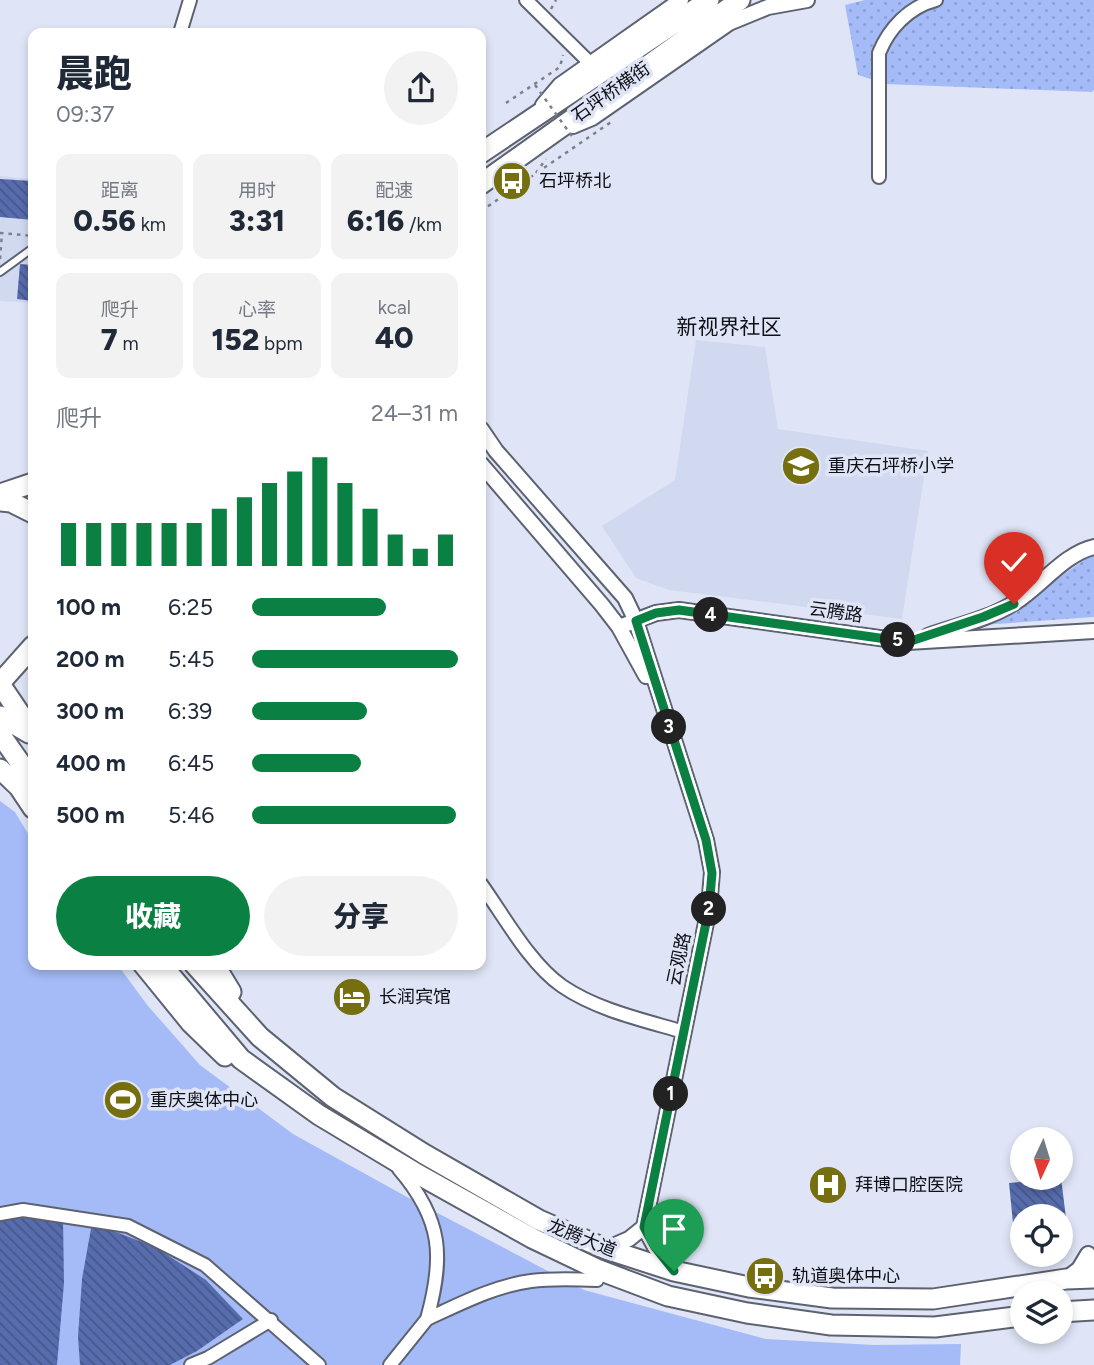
<!DOCTYPE html>
<html lang="zh">
<meta charset="utf-8">
<style>
:root{--surface:#fff;--page:#f2f2f3;--text:#1f2937;--muted:#747a83;--accent:#0b8043}
body{margin:0;font-family:Figtree,"Noto Sans SC",sans-serif;background:var(--page);color:var(--text);height:100vh;display:flex;flex-direction:column;font-size:26px;white-space:nowrap}
*{box-sizing:border-box;margin:0}
p{font-size:23px;color:var(--muted)}
.icon{flex:none;width:38px;height:38px;fill:none;stroke:currentColor;stroke-width:2;stroke-linecap:round;stroke-linejoin:round}
.map{position:relative;flex:1;overflow:hidden}
.side{position:absolute;left:28px;top:28px;width:458px;height:942px;display:flex;flex-direction:column;background:var(--surface);border-radius:14px;box-shadow:0 4px 10px #0003}
.side>*{flex:none}
.needle{width:46px;rotate:184deg}
.tools{position:absolute;left:1010px;top:1127px;display:grid;gap:14px}
.tools a{display:grid;place-items:center;width:63px;height:63px;border-radius:50%;background:var(--surface);box-shadow:0 4px 10px #0003;font-size:35px}
.pin{position:absolute;display:grid;place-items:center;width:60px;height:60px;color:#fff;margin:-72px -30px;border-radius:50% 50% 50% 0;rotate:-45deg;box-shadow:0 0 7px #0007}
.pin .icon{rotate:45deg}
.km{position:absolute;width:35px;height:35px;margin:-18px;border-radius:50%;background:#222;color:#fff;font-size:19px;line-height:35px;text-align:center}
.round{display:grid;place-items:center;flex:none;width:74px;height:74px;border-radius:37px;background:var(--page)}
.headline{display:flex;align-items:center;justify-content:space-between;height:119px;padding:0 28px}
h1{font-size:38px;font-weight:800;line-height:52px}
.metrics{display:grid;grid-template-columns:repeat(3,1fr);gap:10px;height:119px;padding:7px 28px}
.metrics div{display:grid;align-content:center;border-radius:14px;background:var(--page);text-align:center}
.metrics b{font-size:30px;font-weight:800}
.metrics small{font-size:19px;font-weight:400}
.metrics p{font-size:19px}
.chart{height:196px;padding:14px 28px}
.chart p{display:flex;justify-content:space-between}
.chart svg{width:100%;height:126px;margin-top:7px;stroke:var(--accent);stroke-width:6}
.action{display:flex;gap:14px;margin-top:auto;padding:14px 28px}
.action a{flex:1;height:80px;border-radius:42px;background:var(--accent);color:#fff;font-size:28px;font-weight:800;line-height:80px;text-align:center}
.action a+a{background:var(--page);color:var(--text)}
ul{padding:0 28px;list-style:none;font-size:23px}
li{display:grid;grid-template-columns:112px 84px 1fr;align-items:center;height:52px}
li i{height:18px;border-radius:9px;background:var(--accent)}
.map>svg:first-child{display:block}
</style>
<div class="map">
<svg width="1094" height="1365" viewBox="0 0 1094 1365">
<defs>
<pattern id="park-dots" width="8" height="8" patternUnits="userSpaceOnUse" patternTransform="scale(1.75)"><rect width="8" height="8" fill="#a5bbf8"/><path d="M2 2h.1M6 6h.1" fill="none" stroke="#8da0d4" stroke-width="1.8" stroke-linecap="round"/></pattern>
<pattern id="building-back-hatch" width="6" height="6" patternUnits="userSpaceOnUse" patternTransform="scale(1.75)"><rect width="6" height="6" fill="#576cac"/><path d="M-1 5l2 2M0 0l6 6M5-1l2 2" fill="none" stroke="#46578b"/></pattern>
</defs>
<rect width="100%" height="100%" fill="#dfe5f6"/>
<path fill="#d0d9f0" d="M0,176L33,179V303L0,301Z
M696,340L765,347L778,429L928,451L902,619L669,590L636,578L602,526L675,480Z"/>
<path fill="#a5bbf8" d="M0,801L15,812L33,842V964H117L148,1006L200,1065L293,1134L407,1197L584,1290L766,1339L874,1345L961,1344L960,1365H0Z"/>
<path fill="url(#park-dots)" d="M865,0H1094V90L1092,92L886,84L858,75L845,5Z
M1091,555H1094V617L983,625L1021,605Z"/>
<path fill="url(#building-back-hatch)" d="M0,179L33,181V220L0,217Z
M20,264L33,265V301L17,299Z
M1061,1178L1067,1226L1060,1227V1216H1022V1232L1014,1233L1009,1183Z
M12,1217L63,1219L64,1283L57,1365H0V1219Z
M92,1223L155,1247L206,1280L243,1319L197,1351L170,1365H80L78,1337L82,1279Z"/>
<g fill="none" stroke-linecap="round" stroke-linejoin="round">
<g stroke="#5d6270" stroke-width="10">
<path id="service" d="M0,272L33,248"/>
</g>
<g stroke="#5d6270" stroke-width="16">
<path id="minor" d="M526,0L591,64
M180,33L190,0
M879,177V53C889,28 909,7 936,0
M481,884C504,916 530,964 562,986C597,1010 643,1020 684,1032
M399,1169C443,1220 444,1258 427,1319C460,1304 494,1286 531,1281C553,1278 575,1279 597,1280
M0,1214L23,1210L128,1226L205,1265L319,1365
M191,1365L208,1358L271,1320
M390,1365L427,1319"/>
</g>
<g stroke="#5d6270" stroke-width="18">
<path id="tertiary" d="M543,105L560,85L681,0
M573,126L592,118L729,23L768,7L807,0
M481,429L496,451L625,598L636,621L706,840L712,872L709,908L644,1227
M481,464L602,605L619,627L646,676
M619,627L656,613L679,610L908,642L1094,631
M928,636C956,626 989,619 1014,603C1039,588 1065,553 1094,547
M606,1249L629,1239L644,1227L655,1247L674,1271
M1066,1279L1079,1269L1088,1254L1094,1267"/>
</g>
<g stroke="#5d6270" stroke-width="23">
<path id="primary" d="M481,153L709,0
M481,184L740,0
M0,494L33,483
M0,501L11,502L33,513
M0,683L33,646"/>
</g>
<g stroke="#5d6270" stroke-width="23">
<path id="trunk" d="M0,684L33,733
M0,716L29,733
M0,734L33,781
M0,769L19,787L33,808
M143,964L191,1023L225,1056
M161,964L241,1059L319,1115L414,1172L532,1238L599,1270L668,1296L747,1313L831,1325L935,1327L1022,1316
M194,964L260,1037L333,1097L424,1154L539,1220L606,1249L674,1271L749,1287L832,1298L933,1299L1066,1279L1094,1278
M214,964L231,992
M1060,1312L1094,1310"/>
</g>
<path stroke="#7c808c" stroke-width="2.5" stroke-dasharray="3.5 5" stroke-linecap="butt" d="M551,9L556,0
M506,103L560,67L563,55
M536,173L546,159
M481,211L614,120
M0,233L33,236
M0,259L2,233"/>
<use href="#service" stroke="#fff" stroke-width="6"/>
<use href="#minor" stroke="#fff" stroke-width="12"/>
<use href="#tertiary" stroke="#fff" stroke-width="14"/>
<use href="#primary" stroke="#fff" stroke-width="19"/>
<use href="#trunk" stroke="#fff" stroke-width="19"/>
<path stroke="#7c808c" stroke-width="2.5" stroke-dasharray="3.5 5" stroke-linecap="butt" d="M535,85L574,139"/>
</g>
<g fill="none" stroke-linecap="round" stroke-linejoin="round">
<g stroke="#fff" stroke-width="14">
<path id="route" d="M674,1271L655,1247L644,1227L709,908L712,873L706,840L636,621L656,613L679,610L908,642L983,617L1014,604"/>
</g>
<use href="#route" stroke="#0b8043" stroke-width="9"/>
</g>
<defs>
<g id="bus-disc" transform="scale(2.0125)"><circle r="9.5" fill="#756f0f" stroke="#dfe5f6"/><path d="M-5-6H5V4H4V6H2V4H-2V6H-4V4H-5ZM-3.5-4V0h7V-4ZM-3.5 1.2v1.5H-2V1.2ZM2 1.2v1.5H3.5V1.2Z" fill="#fff"/></g>
<g id="school-disc" transform="scale(2.0125)"><circle r="9.5" fill="#756f0f" stroke="#dfe5f6"/><path d="M0-5L7-2L0 1L-7-2ZM-4 1L0 2.5L4 1V4Q0 6-4 4Z" fill="#fff"/></g>
<g id="hotel-disc" transform="scale(2.0125)"><circle r="9.5" fill="#756f0f" stroke="#dfe5f6"/><path d="M-6-4.5h1.5V1H6V5H4.5V3h-9V5H-6ZM-4 0a1.8 1.8 0 1 1 3.6 0ZM.5 0V-2.5h3Q6-2.5 6 0Z" fill="#fff"/></g>
<g id="stadium-disc" transform="scale(2.0125)"><circle r="9.5" fill="#756f0f" stroke="#dfe5f6"/><path d="M0-5a6.5 5 0 1 0 0 10a6.5 5 0 1 0 0-10ZM-3.5-1.8h7v3.6h-7Z" fill="#fff"/></g>
<g id="hospital-disc" transform="scale(2.0125)"><circle r="9.5" fill="#756f0f" stroke="#dfe5f6"/><path d="M-5-5h3v3.5h4V-5h3V5h-3V1.5h-4V5h-3Z" fill="#fff"/></g>
</defs>
<g fill-rule="evenodd">
<use href="#bus-disc" x="512" y="181"/>
<use href="#school-disc" x="801" y="466"/>
<use href="#hotel-disc" x="352" y="997"/>
<use href="#stadium-disc" x="123" y="1100"/>
<use href="#hospital-disc" x="828" y="1185"/>
<use href="#bus-disc" x="765" y="1276"/>
</g>
<g text-anchor="middle" stroke-width="7" stroke-linejoin="round" paint-order="stroke">
<g font-size="18" fill="#0e1016" stroke="#dfe5f6">
<text transform="translate(611 92) rotate(-35)" y="6">石坪桥横街</text>
<text transform="translate(836 612) rotate(8)" y="6">云腾路</text>
<text transform="translate(679 959) rotate(-78)" y="6">云观路</text>
<text transform="translate(582 1238) rotate(22)" y="6">龙腾大道</text>
</g>
<g font-size="18" fill="#0e1016" stroke="#dfe5f6" text-anchor="start">
<text x="539" y="187">石坪桥北</text>
<text x="828" y="472">重庆石坪桥小学</text>
<text x="379" y="1003">长润宾馆</text>
<text x="150" y="1106">重庆奥体中心</text>
<text x="855" y="1191">拜博口腔医院</text>
<text x="792" y="1282">轨道奥体中心</text>
</g>
<g font-size="21" fill="#0e1016" stroke="#dfe5f6">
<text x="729" y="334">新视界社区</text>
</g>
</g>
</svg>
<div class="tools">
<a><svg class="needle" viewBox="-14 -14 28 28"><path d="M0-13l5 13h-10z" fill="#e53935"/><path d="M0 13l5-13h-10z" fill="#747a83"/></svg></a>
<a><svg class="icon" aria-label="locate" viewBox="0 0 24 24"><circle cx="12" cy="12" r="6"/><path d="M12 2v4M12 18v4M2 12h4M18 12h4"/></svg></a>
<a><svg class="icon" aria-label="layers" viewBox="0 0 24 24"><path d="M12 4l9 5-9 5-9-5zM3 14l9 5 9-5"/></svg></a>
</div>
<div class="pin" style="left:674px;top:1271px;background:#1e9e55"><svg class="icon" aria-label="arrive" viewBox="0 0 24 24"><path d="M6 21V4h12l-3 4 3 4H6"/></svg></div>
<div class="pin" style="left:1014px;top:604px;background:#d93025"><svg class="icon" aria-label="check" viewBox="0 0 24 24"><path d="M5 12l5 5 9-10"/></svg></div>
<b class="km" style="left:671px;top:1094px">1</b>
<b class="km" style="left:709px;top:909px">2</b>
<b class="km" style="left:669px;top:727px">3</b>
<b class="km" style="left:711px;top:615px">4</b>
<b class="km" style="left:898px;top:640px">5</b>
<section class="side">
<div class="headline"><div><h1>晨跑</h1><p>09:37</p></div><a class="round"><svg class="icon" aria-label="share" viewBox="0 0 24 24"><path d="M12 15V3M7 8l5-5 5 5M5 13v7h14v-7"/></svg></a></div>
<div class="metrics">
<div><p>距离</p><b>0.56<small> km</small></b></div>
<div><p>用时</p><b>3:31</b></div>
<div><p>配速</p><b>6:16<small> /km</small></b></div>
</div>
<div class="metrics">
<div><p>爬升</p><b>7<small> m</small></b></div>
<div><p>心率</p><b>152<small> bpm</small></b></div>
<div><p>kcal</p><b>40</b></div>
</div>
<div class="chart"><p><span>爬升</span>24–31 m</p>
<svg viewBox="0 0 160 44" preserveAspectRatio="none"><path d="M5 44V29M15 44V29M25 44V29M35 44V29M45 44V29M55 44V29M65 44V24M75 44V20M85 44V15M95 44V11M105 44V6M115 44V15M125 44V24M135 44V33M145 44V38M155 44V33"/></svg>
</div>
<ul>
<li><b>100 m</b>6:25<i style="width:65%"></i></li>
<li><b>200 m</b>5:45<i style="width:100%"></i></li>
<li><b>300 m</b>6:39<i style="width:56%"></i></li>
<li><b>400 m</b>6:45<i style="width:53%"></i></li>
<li><b>500 m</b>5:46<i style="width:99%"></i></li>
</ul>
<div class="action"><a>收藏</a><a>分享</a></div>
</section>
</div>
